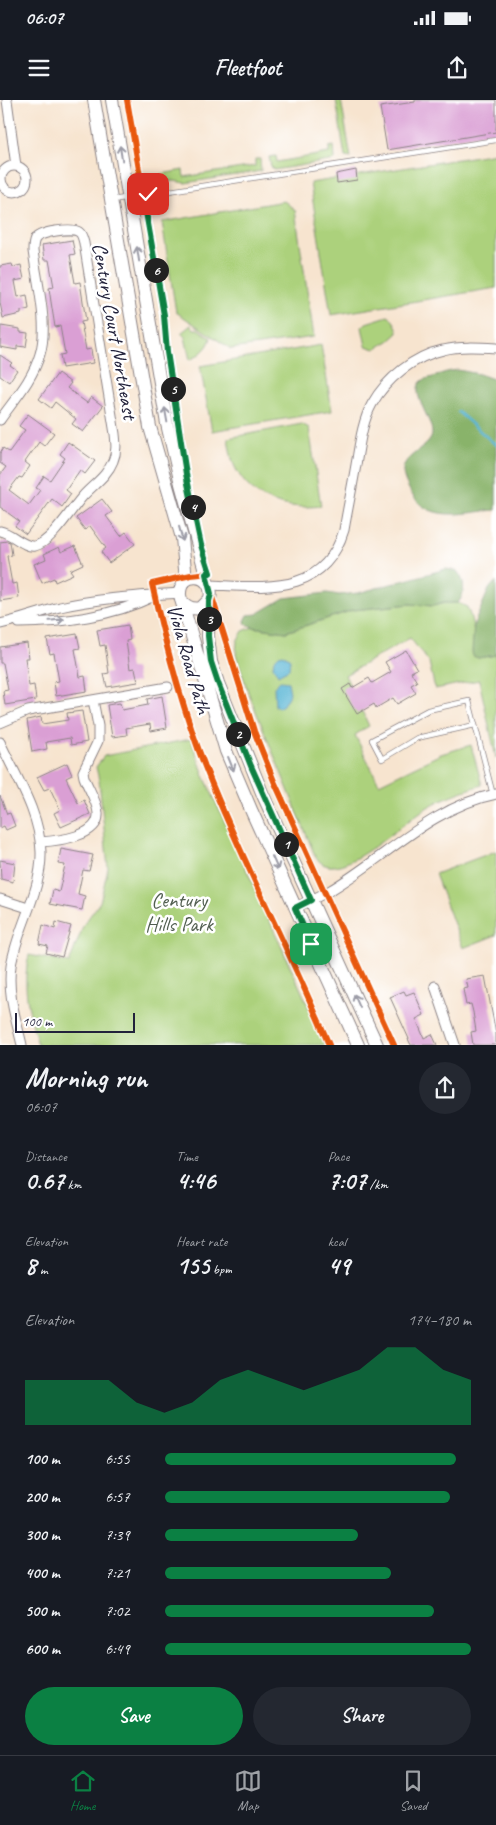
<!DOCTYPE html>
<meta charset="utf-8">
<style>
:root{--surface:#171b24;--page:#242831;--text:#f1f3f6;--muted:#9ea1a6;--line:#363941;--accent:#0b8043}
body{margin:0;font-family:Caveat,sans-serif;background:var(--page);color:var(--text);height:100vh;display:flex;flex-direction:column;font-size:19px;white-space:nowrap}
*{box-sizing:border-box;margin:0}
p{font-size:16px;color:var(--muted)}
.icon{flex:none;width:28px;height:28px;fill:none;stroke:currentColor;stroke-width:2;stroke-linecap:round;stroke-linejoin:round}
.map{position:relative;height:945px;overflow:hidden}
.sheet{display:flex;flex-direction:column;background:var(--surface);flex:1}
.sheet>*{flex:none}
.scale{position:absolute;left:15px;bottom:12px;width:120px;box-sizing:border-box;padding-left:5px;border:2px solid #22223b;border-top:0;font-size:14px;line-height:18px;white-space:nowrap;color:#22223b;-webkit-text-stroke:4px #fff;paint-order:stroke}
.pin{position:absolute;display:grid;place-items:center;width:42px;height:42px;color:#fff;margin:-21px;border-radius:10px;box-shadow:0 2px 8px #0006}
.km{position:absolute;width:25px;height:25px;margin:-12px;border-radius:50%;background:#222;color:#fff;font-size:14px;line-height:25px;text-align:center}
.round{display:grid;place-items:center;flex:none;width:52px;height:52px;border-radius:26px;background:var(--page)}
.overview{display:flex;align-items:center;justify-content:space-between;height:85px;padding:0 25px}
h1{font-size:28px;font-weight:700;line-height:38px}
.metrics{display:grid;grid-template-columns:repeat(3,1fr);gap:8px;height:85px;padding:5px 25px}
.metrics div{display:grid;align-content:center}
.metrics b{font-size:25px;font-weight:700}
.metrics small{font-size:14px;font-weight:400}
.metrics p{font-size:14px}
.chart{height:140px;padding:10px 25px}
.chart p{display:flex;justify-content:space-between}
.chart svg{width:100%;height:90px;margin-top:5px;fill:var(--accent);opacity:.7}
.button{display:flex;gap:10px;margin-top:auto;padding:10px 25px}
.button a{flex:1;height:58px;border-radius:30px;background:var(--accent);color:#fff;font-size:20px;font-weight:700;line-height:58px;text-align:center}
.button a+a{background:var(--page);color:var(--text)}
ul{padding:0 25px;list-style:none;font-size:16px}
li{display:grid;grid-template-columns:80px 60px 1fr;align-items:center;height:38px}
li i{height:12px;border-radius:6px;background:var(--accent)}
.status{display:flex;justify-content:space-between;align-items:center;height:35px;padding:0 25px;background:var(--surface);direction:ltr}
.status svg{height:14px;fill:currentColor}
header{display:flex;justify-content:space-between;align-items:center;height:65px;padding:0 25px;background:var(--surface);font-size:22px;font-weight:700}
.menu{display:flex;justify-content:space-around;align-items:center;height:70px;border-top:1px solid var(--line);background:var(--surface);font-size:14px;color:var(--muted)}
.menu a{display:grid;justify-items:center;gap:2px}
.menu .current{color:var(--accent)}
.map>svg:first-child{display:block}
</style>
<div class="status"><b>06:07</b><svg viewBox="0 0 49 12"><path d="M0 12V9h3v3zM5 12V6h3v6zM10 12V3h3v9zM15 12V0h3v12zM26 1h20v11H26zM47 4h2v5h-2z"/></svg></div>
<header><svg class="icon" aria-label="menu" viewBox="0 0 24 24"><path d="M4 6h16M4 12h16M4 18h16"/></svg>Fleetfoot<svg class="icon" aria-label="share" viewBox="0 0 24 24"><path d="M12 15V3M7 8l5-5 5 5M5 13v7h14v-7"/></svg></header>
<div class="map">
<svg width="496" height="945" viewBox="0 0 496 945">
<rect width="100%" height="100%" fill="#fff"/>
<filter id="ink" filterUnits="userSpaceOnUse"><feTurbulence type="fractalNoise" baseFrequency=".02" numOctaves="2"/><feDisplacementMap in="SourceGraphic" scale="10" xChannelSelector="R" yChannelSelector="G"/><feConvolveMatrix kernelMatrix="1 2 1 2 8 2 1 2 1" color-interpolation-filters="sRGB"/></filter>
<filter id="wash" filterUnits="userSpaceOnUse"><feTurbulence type="fractalNoise" baseFrequency=".0096" numOctaves="4" result="noise"/><feDisplacementMap in="SourceGraphic" scale="20" xChannelSelector="R" yChannelSelector="G"/><feGaussianBlur stdDeviation="1.12" result="paint"/><feColorMatrix in="noise" values="0 0 0 0 0 0 0 0 0 0 0 0 0 0 0 0 0 1.4 0 .05"/><feComposite in="paint" operator="in"/></filter>
<g filter="url(#wash)">
<rect width="100%" height="100%" fill="#f7e4cf"/>
<path fill="#acd17b" stroke="#677a5b" d="M336,0H341L351,58L345,57Z
M334,46L335,60L274,70L271,67L269,57L276,56L277,62L329,53V47Z
M496,53V188L331,215L310,83Z
M255,59H260L261,71L185,83L174,81L163,82L162,74L183,70L184,77L190,76L255,66Z
M284,101L295,110L314,237L231,249L176,212L162,122Z
M388,216C393,219 398,227 398,233L389,241L375,249L366,246L362,227L366,223Z
M191,225L194,229H198L211,238C208,249 199,255 190,260L185,237L181,233Z
M321,245L332,311L212,331L200,266Z
M302,324L309,328L321,406C288,410 254,402 237,371C231,361 230,349 228,338Z
M444,503H458L467,507C474,523 475,540 478,558L496,555V658L479,580L435,589L429,562L410,538L345,575L369,626L355,635L379,684L441,654L471,645L482,685C463,691 445,697 428,707C406,720 349,775 325,765C322,764 318,760 316,758L248,592L236,554L237,541L243,531L253,527L286,532L353,510L410,504L433,506Z
M191,639L205,678L326,945H38C30,914 21,888 29,855L69,863L84,824L100,802L108,768L99,680L96,667L104,656Z
M496,751V835L463,848L435,774Z"/>
<path fill="#89b36b" stroke="#566a53" d="M458,270L479,274L496,280V410C464,412 425,426 408,387C405,381 401,372 404,365C409,354 426,348 431,338C438,324 407,293 422,281C424,279 429,278 433,277C441,273 449,271 458,270Z
M446,469L457,471C465,481 466,492 458,503H444L433,506L410,504L353,510L286,532L253,527L246,524L245,521L248,515L257,514L284,498L327,493L339,495L358,493Z
M496,481V555L478,558L473,556L472,552L474,524L489,489Z"/>
<path fill="#55b4d4" stroke="#3c6b88" d="M283,554L290,559L289,569L278,575L273,566L274,560L279,555Z
M280,581L288,582L290,593L283,605L278,608L275,606L274,587Z"/>
<g fill="none" stroke-linecap="round" stroke-linejoin="round">
<path stroke="#55b4d4" stroke-width="2.5" d="M458,312L496,345"/>
</g>
<g id="blocks">
<path fill="#da9fd4" d="M415,0H496V32L387,50L380,7L415,2Z
M356,70L357,80L337,83L336,74Z
M72,140L75,154L70,155L75,183L80,182L86,221L81,222L86,250L91,249L93,263L62,268L60,255L65,254L60,226L55,227L51,202L49,188L54,187L49,160H44L42,145Z
M12,164L13,167L21,165L24,179L15,181L18,197L27,195L29,209L21,211V214L3,218L0,203V166Z
M1,226L20,229V232L28,233L26,247L17,246V250L0,247Z
M0,255L12,263L10,265L17,270L9,282L0,276Z
M58,273L71,283L67,288L87,303L91,297L103,306L83,332L72,324L76,319L55,302L51,308L39,299Z
M28,314L54,333L44,346L39,342L25,362L30,366L22,378L19,377L9,390L29,405L40,390L36,388L44,376L50,380L65,358L60,354L68,342L95,361L85,374L80,370L66,390L71,394L62,407L52,399L26,434L15,426L19,421L0,407V375L6,367L0,363V353L3,348L9,352L25,330L19,326Z
M102,399L112,412L106,416L121,436L126,432L135,444L109,463L101,452L106,448L90,426L85,430L76,418Z
M7,441L10,442L12,455L7,456L12,484L17,483L19,498L0,501V442Z
M75,446L83,464L70,470L73,474L55,482L54,478L42,483L34,464L46,459L44,454L59,447L61,452Z
M128,525L130,540L126,541L130,569L135,568L138,582L107,587L104,574L109,573L105,545L100,546L97,530Z
M77,534L80,548L75,549L80,577L85,576L87,591L56,596L54,582L59,581L54,553L50,554L47,539Z
M27,543L29,558H25L29,586L34,585L36,600L5,605L3,591L8,590L3,563H0V547Z
M406,550L417,569L411,572L417,582L411,585L416,593L397,604L393,598L376,608L374,604L357,614L342,589L350,584L352,588L369,578L372,583L391,572L385,562Z
M162,596L167,628L151,631L150,624L126,628L127,635L112,637L107,605L120,603L122,610L148,605L147,599Z
M82,611L87,642L71,645L70,638L46,642L47,649L32,652L27,620L41,617L42,624L68,620L67,613Z
M67,663L72,675L66,678L78,703L84,700L90,714L61,727L54,713L60,710L50,688L44,690L37,677Z
M0,696L7,714L10,713L15,726L6,730L4,726L0,728Z
M61,749L93,755L89,771L83,770L78,794L85,796L82,810L50,804L53,790L59,792L65,765L58,764Z
M0,760L15,763L13,782L1,779Z
M56,822L71,826L62,857L46,853L48,846L39,844L43,825L55,829Z
M485,876L496,934V945H473L471,932L476,931L473,912L471,904L466,905L463,889L468,888L466,879Z
M404,891L406,895L414,892L424,915L416,919L424,938L432,934L437,945H411L408,939H409L390,897Z"/>
</g>
</g>
<g filter="url(#ink)">
<use href="#blocks" fill-opacity="0" stroke="#8c8385" stroke-width="1"/>
<g fill="none" stroke-linecap="round" stroke-linejoin="round">
<g stroke="#8c8385" stroke-width="6">
<path id="lane" d="M112,100L496,40
M475,625L417,638L382,659L372,640L428,610L469,601L493,695"/>
</g>
<g stroke="#8c8385" stroke-width="11">
<path id="street" d="M7,0L16,66
M1 79a13 13 0 1 1 26 0a13 13 0 1 1-26 0Z
M0,320C14,300 33,279 40,254C49,225 37,182 33,151C33,147 33,143 35,139C39,132 72,127 79,132C82,134 83,139 84,143L115,334C116,343 117,352 113,361C107,376 94,384 83,396C72,408 52,442 35,446C24,448 12,433 0,431
M210,485C266,487 324,496 344,430C348,407 353,383 357,359C360,341 363,320 372,304C386,279 414,256 443,250C460,246 478,247 496,248
M19,523C62,523 113,516 152,497
M0,524C20,520 40,512 60,507C100,498 140,496 180,493
M0,623L28,611L168,587
M0,642C16,677 40,713 41,752C42,791 17,828 11,866C7,893 16,919 22,945
M40,742C56,741 100,737 98,713C97,701 88,688 84,677L83,672L98,641V626L93,600
M0,799L28,808
M295,808C306,802 318,797 329,791C384,759 431,707 496,694
M435,886L455,945"/>
</g>
<g stroke="#8c8385" stroke-width="14">
<path id="secondary" d="M94,0L150,327L182,438L186,480
M112,0L167,324L181,384L204,467L207,482
M181,500C186,507 192,510 201,508L210,499C216,472 178,469 180,496L226,651L252,712L358,945
M209,501L208,536L211,562L218,583L263,695L377,945"/>
</g>
<use href="#lane" stroke="#fff" stroke-width="4.5"/>
<use href="#street" stroke="#fff" stroke-width="9"/>
<use href="#secondary" stroke="#fff" stroke-width="12"/>
<g stroke="#fff" stroke-width="9">
<path id="cycleway" d="M127,0L164,215L167,252L186,374L201,445L210,473L191,475L152,484C166,548 183,611 207,672C244,765 291,853 329,945
M211,494L254,631L274,681L394,945"/>
</g>
<use href="#cycleway" stroke="#e8590c" stroke-width="6"/>
</g>
<defs><path id="oneway-shaft" d="M-6 0H5M1.5-3L5.5 0L1.5 3" fill="none" stroke-width="1.6" stroke-linecap="round" stroke-linejoin="round" transform="scale(1.25)"/></defs>
<g stroke="#9c9ca7">
<use href="#oneway-shaft" transform="translate(121 53) rotate(-99)"/>
<use href="#oneway-shaft" transform="translate(138 154) rotate(-99)"/>
<use href="#oneway-shaft" transform="translate(166 315) rotate(-100)"/>
<use href="#oneway-shaft" transform="translate(181 434) rotate(75)"/>
<use href="#oneway-shaft" transform="translate(57 520) rotate(-6)"/>
<use href="#oneway-shaft" transform="translate(231 664) rotate(68)"/>
<use href="#oneway-shaft" transform="translate(275 763) rotate(66)"/>
<use href="#oneway-shaft" transform="translate(357 901) rotate(-114)"/>
</g>
</g>
<g fill="none" stroke-linecap="round" stroke-linejoin="round" filter="url(#ink)">
<g stroke="#fff" stroke-width="10">
<path id="route" d="M148,94L143,95L164,215L167,252L186,374L201,445L210,473L206,474L211,494L209,501L208,536L211,562L218,583L251,666L311,800L295,808L311,844"/>
</g>
<use href="#route" stroke="#0b8043" stroke-width="6"/>
</g>
<g text-anchor="middle" stroke-width="5" stroke-linejoin="round" paint-order="stroke">
<g font-size="21" fill="#22223b" stroke="#fff">
<text transform="translate(115 231) rotate(80)" y="7">Century Court Northeast</text>
<text transform="translate(189 559) rotate(74)" y="7">Viola Road Path</text>
</g>
<g font-size="21" fill="#525f51" stroke="#fff">
<text x="179" y="807">Century<tspan x="179" dy="24">Hills Park</tspan></text>
</g>
</g>
</svg>
<div class="scale">100 m</div>
<div class="pin" style="left:311px;top:844px;background:#1e9e55"><svg class="icon" aria-label="arrive" viewBox="0 0 24 24"><path d="M6 21V4h12l-3 4 3 4H6"/></svg></div>
<div class="pin" style="left:148px;top:94px;background:#d93025"><svg class="icon" aria-label="check" viewBox="0 0 24 24"><path d="M5 12l5 5 9-10"/></svg></div>
<b class="km" style="left:286px;top:744px">1</b>
<b class="km" style="left:238px;top:634px">2</b>
<b class="km" style="left:209px;top:519px">3</b>
<b class="km" style="left:193px;top:407px">4</b>
<b class="km" style="left:173px;top:289px">5</b>
<b class="km" style="left:156px;top:170px">6</b>
</div>
<section class="sheet">
<div class="overview"><div><h1>Morning run</h1><p>06:07</p></div><a class="round"><svg class="icon" aria-label="share" viewBox="0 0 24 24"><path d="M12 15V3M7 8l5-5 5 5M5 13v7h14v-7"/></svg></a></div>
<div class="metrics">
<div><p>Distance</p><b>0.67<small> km</small></b></div>
<div><p>Time</p><b>4:46</b></div>
<div><p>Pace</p><b>7:07<small> /km</small></b></div>
</div>
<div class="metrics">
<div><p>Elevation</p><b>8<small> m</small></b></div>
<div><p>Heart rate</p><b>155<small> bpm</small></b></div>
<div><p>kcal</p><b>49</b></div>
</div>
<div class="chart"><p><span>Elevation</span>174–180 m</p>
<svg viewBox="0 0 160 44" preserveAspectRatio="none"><path d="M0 44V22L10 22L20 22L30 22L40 33L50 38L60 33L70 22L80 17L90 22L100 27L110 22L120 17L130 6L140 6L150 17L160 22V44z"/></svg>
</div>
<ul>
<li><b>100 m</b>6:55<i style="width:95%"></i></li>
<li><b>200 m</b>6:57<i style="width:93%"></i></li>
<li><b>300 m</b>7:39<i style="width:63%"></i></li>
<li><b>400 m</b>7:21<i style="width:74%"></i></li>
<li><b>500 m</b>7:02<i style="width:88%"></i></li>
<li><b>600 m</b>6:49<i style="width:100%"></i></li>
</ul>
<div class="button"><a>Save</a><a>Share</a></div>
</section>
<nav class="menu">
<a class="current"><svg class="icon" aria-label="home" viewBox="0 0 24 24"><path d="M3 11l9-7 9 7M6 9v11h12V9"/></svg>Home</a>
<a><svg class="icon" aria-label="map" viewBox="0 0 24 24"><path d="M3 6l6-2 6 2 6-2v14l-6 2-6-2-6 2zM9 4v14M15 6v14"/></svg>Map</a>
<a><svg class="icon" aria-label="saved" viewBox="0 0 24 24"><path d="M7 4h10v16l-5-4-5 4z"/></svg>Saved</a>
</nav>
